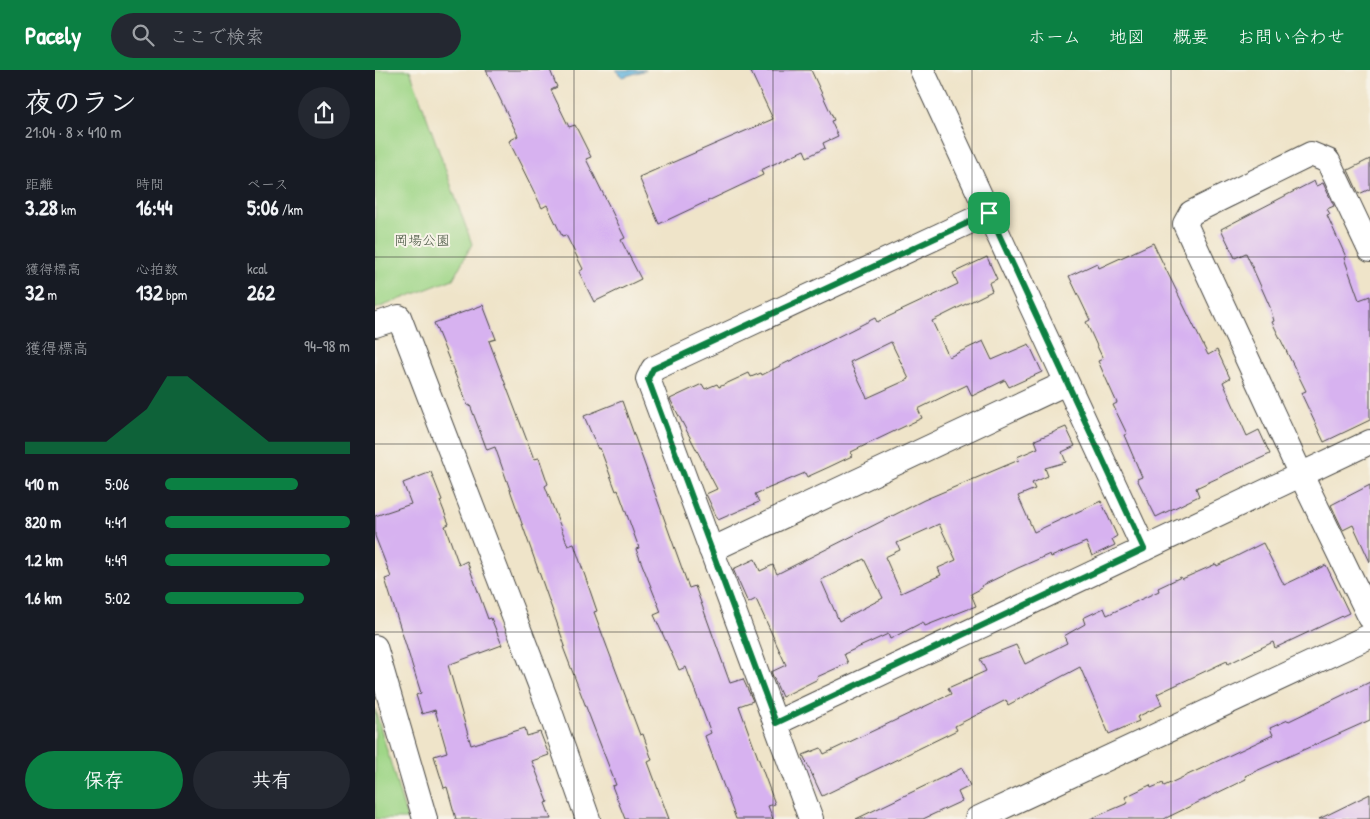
<!DOCTYPE html>
<html lang="ja">
<meta charset="utf-8">
<style>
:root{--surface:#171b24;--page:#242831;--text:#f1f3f6;--muted:#9ea1a6;--accent:#0b8043}
body{margin:0;font-family:"Patrick Hand","Klee One",sans-serif;background:var(--page);color:var(--text);height:100vh;display:flex;flex-direction:column;font-size:19px;white-space:nowrap}
*{box-sizing:border-box;margin:0}
p{font-size:16px;color:var(--muted)}
.icon{flex:none;width:28px;height:28px;fill:none;stroke:currentColor;stroke-width:2;stroke-linecap:round;stroke-linejoin:round}
.map{position:relative;flex:1;overflow:hidden}
.drawer{display:flex;flex-direction:column;background:var(--surface);width:375px}
.drawer>*{flex:none}
.pin{position:absolute;display:grid;place-items:center;width:42px;height:42px;color:#fff;margin:-21px;border-radius:10px;box-shadow:0 2px 8px #0006}
.round{display:grid;place-items:center;flex:none;width:52px;height:52px;border-radius:26px;background:var(--page)}
.headline{display:flex;align-items:center;justify-content:space-between;height:85px;padding:0 25px}
h1{font-size:28px;font-weight:700;line-height:38px}
.stats{display:grid;grid-template-columns:repeat(3,1fr);gap:8px;height:85px;padding:5px 25px}
.stats div{display:grid;align-content:center}
.stats b{font-size:21px;font-weight:700}
.stats small{font-size:14px;font-weight:400}
.stats p{font-size:14px}
.chart{height:140px;padding:10px 25px}
.chart p{display:flex;justify-content:space-between}
.chart svg{width:100%;height:90px;margin-top:5px;fill:var(--accent);opacity:.7}
.button{display:flex;gap:10px;margin-top:auto;padding:10px 25px}
.button a{flex:1;height:58px;border-radius:30px;background:var(--accent);color:#fff;font-size:20px;font-weight:700;line-height:58px;text-align:center}
.button a+a{background:var(--page);color:var(--text)}
ul{padding:0 25px;list-style:none;font-size:16px}
li{display:grid;grid-template-columns:80px 60px 1fr;align-items:center;height:38px}
li i{height:12px;border-radius:6px;background:var(--accent)}
header{display:flex;align-items:center;gap:30px;box-sizing:border-box;height:70px;padding:0 25px;background:var(--accent);color:#fff}
header strong{font-size:24px}
nav{display:flex;gap:28px;margin-inline-start:auto;font-size:18px}
.search{width:350px;height:45px;background:var(--page);display:flex;align-items:center;gap:12px;box-sizing:border-box;padding:0 18px;border-radius:28px;color:var(--muted);font-size:19px}
main{display:flex;flex:1;min-height:0}
.map>svg:first-child{display:block}
</style>
<header>
<strong>Pacely</strong>
<div class="search"><svg class="icon" aria-label="search" viewBox="0 0 24 24"><circle cx="10" cy="10" r="6"/><path d="M15 15l6 6"/></svg>ここで検索</div>
<nav><a>ホーム</a><a>地図</a><a>概要</a><a>お問い合わせ</a></nav>
</header>
<main>
<section class="drawer">
<div class="headline"><div><h1>夜のラン</h1><p>21:04 · 8 × 410 m</p></div><a class="round"><svg class="icon" aria-label="share" viewBox="0 0 24 24"><path d="M12 15V3M7 8l5-5 5 5M5 13v7h14v-7"/></svg></a></div>
<div class="stats">
<div><p>距離</p><b>3.28<small> km</small></b></div>
<div><p>時間</p><b>16:44</b></div>
<div><p>ペース</p><b>5:06<small> /km</small></b></div>
</div>
<div class="stats">
<div><p>獲得標高</p><b>32<small> m</small></b></div>
<div><p>心拍数</p><b>132<small> bpm</small></b></div>
<div><p>kcal</p><b>262</b></div>
</div>
<div class="chart"><p><span>獲得標高</span>94–98 m</p>
<svg viewBox="0 0 160 44" preserveAspectRatio="none"><path d="M0 44V38L10 38L20 38L30 38L40 38L50 30L60 22L70 6L80 6L90 14L100 22L110 30L120 38L130 38L140 38L150 38L160 38V44z"/></svg>
</div>
<ul>
<li><b>410 m</b>5:06<i style="width:72%"></i></li>
<li><b>820 m</b>4:41<i style="width:100%"></i></li>
<li><b>1.2 km</b>4:49<i style="width:89%"></i></li>
<li><b>1.6 km</b>5:02<i style="width:75%"></i></li>
</ul>
<div class="button"><a>保存</a><a>共有</a></div>
</section>
<div class="map">
<svg width="995" height="749" viewBox="0 0 995 749">
<rect width="100%" height="100%" fill="#f7f3e8"/>
<filter id="ink" filterUnits="userSpaceOnUse"><feTurbulence type="fractalNoise" baseFrequency=".02" numOctaves="2"/><feDisplacementMap in="SourceGraphic" scale="10" xChannelSelector="R" yChannelSelector="G"/><feConvolveMatrix kernelMatrix="1 2 1 2 8 2 1 2 1" color-interpolation-filters="sRGB"/></filter>
<filter id="wash" filterUnits="userSpaceOnUse"><feTurbulence type="fractalNoise" baseFrequency=".0096" numOctaves="4" result="noise"/><feDisplacementMap in="SourceGraphic" scale="20" xChannelSelector="R" yChannelSelector="G"/><feGaussianBlur stdDeviation="1.12" result="paint"/><feColorMatrix in="noise" values="0 0 0 0 0 0 0 0 0 0 0 0 0 0 0 0 0 1.4 0 .05"/><feComposite in="paint" operator="in"/></filter>
<g filter="url(#wash)">
<rect width="100%" height="100%" fill="#efe4c9"/>
<path fill="#9fd687" stroke="#658059" d="M0,0H35L97,174L78,209L0,239Z
M0,639L32,749H0Z"/>
<path fill="#60b2dc" stroke="#466e84" d="M241,0H271L248,7Z"/>
<g id="blocks">
<path fill="#d7b2f0" fill-rule="evenodd" d="M111,0H175L182,17L176,20L194,57L200,55L216,87L211,89L250,168L246,170L266,209L219,232L204,202L208,199L191,165L187,166L172,135L167,138L134,71L143,66Z
M375,0H436L459,50L456,51L463,66L448,73L450,78L432,87L429,80L386,100L388,105L284,154L264,107L398,49Z
M995,89V119L984,124L973,100Z
M939,111L941,116L948,113L959,136L952,139L955,144L952,145L971,187L969,188L984,230L995,226V350L949,372L926,323L931,321L897,252L899,251L895,237L871,183L860,188L846,159Z
M778,173L833,285L842,280L855,308L848,312L872,366L884,360L895,384L821,418L824,426L781,447L762,409L767,407L749,365L752,364L738,335L742,333L723,291L728,289L711,252L715,250L694,206L722,193L724,198Z
M612,187L622,209L614,213L617,221L557,251L574,287L608,271L617,290L654,274L667,302L634,317L630,310L597,326L592,315L543,339L547,348L476,382L477,386L454,397L432,407L430,403L380,424L384,432L343,450L331,424L342,419L295,329L327,314L330,319L342,314L344,317L374,303L376,307L386,303L387,305L500,248L502,252L583,214L578,203ZM516,272L534,309L492,328L475,292Z
M108,235L121,269L114,271L159,389L164,388L173,414L170,416L193,476L199,474L222,541L219,542L265,665L268,664L277,690L273,692L294,749H250L237,716L241,715L188,577L190,576L120,377L112,380L95,335L93,336L59,253Z
M247,331L314,518L320,516L355,613L368,609L378,631L364,636L400,734L393,736L398,749H361L330,666L336,663L311,597L304,600L279,545L286,542L261,479L264,478L243,420L241,421L225,378L223,379L209,346Z
M691,357L700,376L687,382L691,392L670,398L673,406L657,413L660,419L643,426L659,462L726,431L742,466L737,469L740,475L717,486L711,472L676,487L675,484L643,498L606,516L607,518L596,524L601,536L550,556L548,552L515,569L513,564L469,584L473,593L442,607L443,609L407,627L396,602L411,595L381,529L373,533L358,499L380,489L385,501L398,495L402,504L549,430L644,390L642,387L663,378L660,370ZM564,454L581,490L563,498L566,505L526,523L510,487L525,480L522,473ZM489,489L508,528L464,551L446,510Z
M56,402L67,430L65,431L74,454L70,456L84,495L92,491L113,549L116,548L127,575L73,595L96,675L150,658L152,666L165,662L174,685L157,691L173,732L170,733L176,749H81L72,717L69,718L59,686L72,682L60,640L47,644L41,625L46,623L10,509L16,507L0,466V446L36,434L28,413Z
M995,415V492L978,455L968,460L956,435Z
M888,473L909,515L951,495L974,543L900,578L898,572L853,594L852,591L782,624L787,635L762,647L764,651L734,664L705,597L633,635L631,630L580,656L582,660L447,726L428,685L446,678L449,684L576,624L573,618L611,601L605,589L641,575L650,594L692,573L689,566L710,554L708,548L729,538L732,545L784,521L783,518L806,507L807,509L841,494L842,496Z
M995,612V650L870,706L871,709L789,749H715L753,733L750,727L775,715L776,718L788,713L789,716L898,665L895,658L913,650L914,651Z
M587,698L595,716L583,722L587,731L548,749H481Z
M995,724V749H944Z"/>
</g>
</g>
<g filter="url(#ink)">
<use href="#blocks" fill-opacity="0" stroke="#484743" stroke-width="1"/>
<g fill="none" stroke-linecap="round" stroke-linejoin="round">
<g stroke="#484743" stroke-width="26">
<path id="minor" d="M547,0L769,479
M995,180L953,91L936,84L816,143L810,154L926,405L995,547
M0,255L24,247L171,630L213,749
M336,480L691,313
M0,577L50,749
M401,653L995,372
M436,749L273,309L278,299L613,143
M602,749L995,566"/>
</g>
<use href="#minor" stroke="#fff" stroke-width="24"/>
</g>
</g>
<g fill="none" stroke-linecap="round" stroke-linejoin="round" filter="url(#ink)">
<g stroke="#fff" stroke-width="10">
<path id="route" d="M614,143L769,479L401,653L273,309L278,299Z"/>
</g>
<use href="#route" stroke="#0b8043" stroke-width="6"/>
</g>
<path fill="none" stroke="#2b2b2b" stroke-width="1" stroke-opacity="0.55" d="M199,0V749M398,0V749M597,0V749M796,0V749M0,187H995M0,374H995M0,562H995"/>
<g text-anchor="middle" stroke-width="4" stroke-linejoin="round" paint-order="stroke">
<g font-size="14" fill="#485642" stroke="#f7f3e8">
<text x="47" y="175">岡場公園</text>
</g>
</g>
</svg>
<div class="pin" style="left:614px;top:143px;background:#1e9e55"><svg class="icon" aria-label="arrive" viewBox="0 0 24 24"><path d="M6 21V4h12l-3 4 3 4H6"/></svg></div>
</div>
</main>
